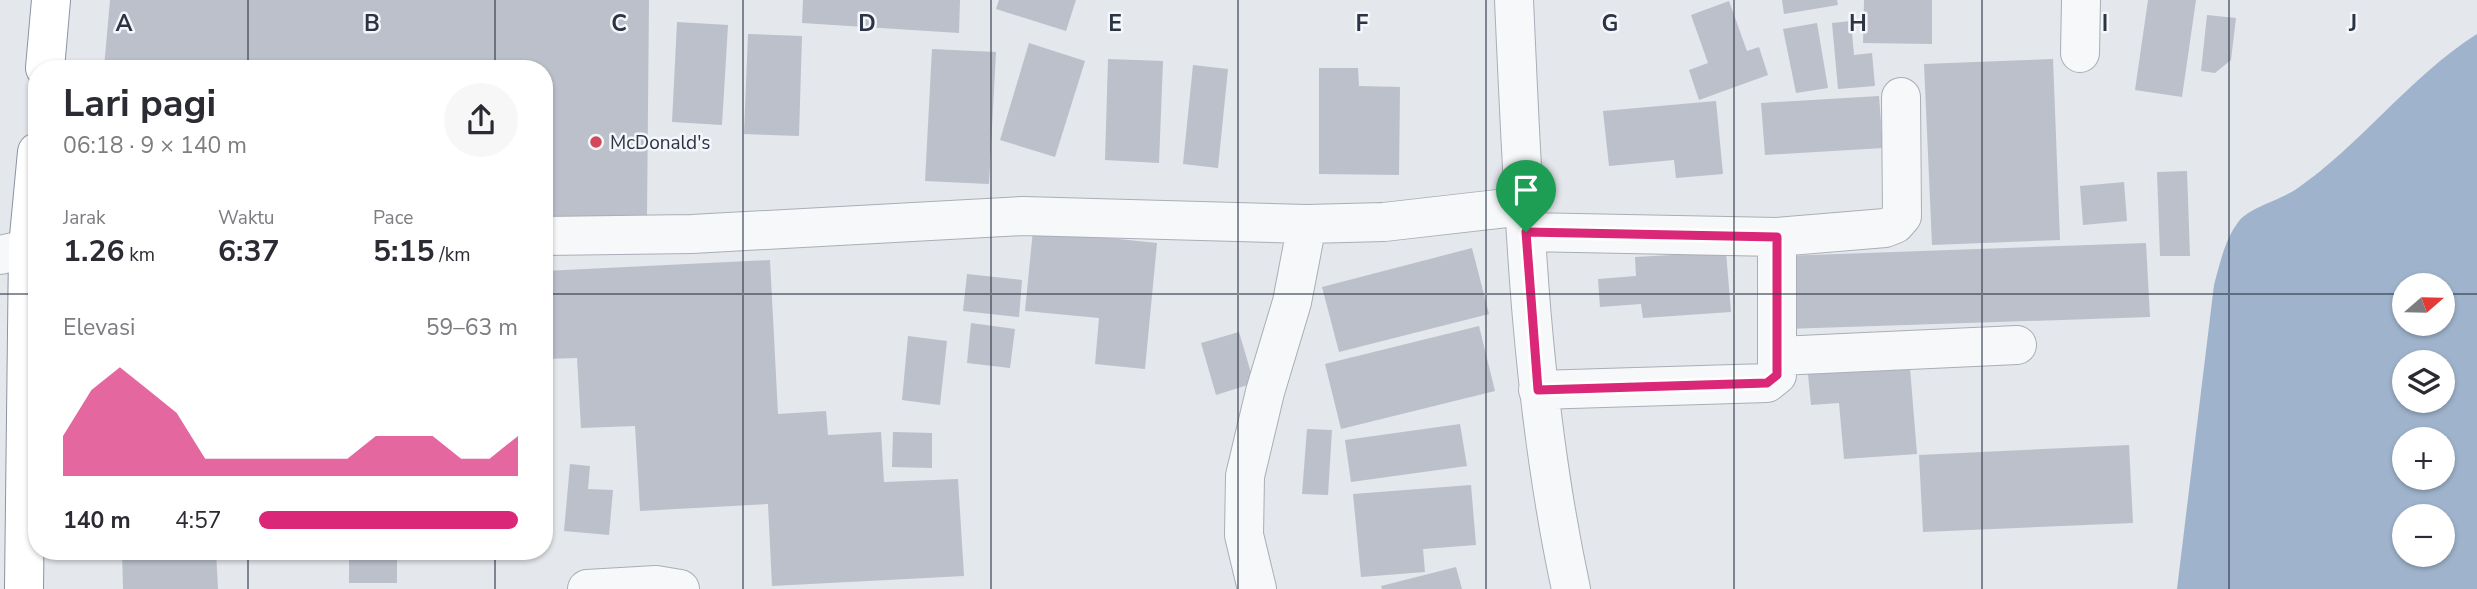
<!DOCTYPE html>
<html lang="id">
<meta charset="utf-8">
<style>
:root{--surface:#fff;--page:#f7f7f7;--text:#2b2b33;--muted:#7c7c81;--accent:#db2777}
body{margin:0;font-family:"Nunito Sans",sans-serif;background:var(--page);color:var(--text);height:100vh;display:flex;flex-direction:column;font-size:26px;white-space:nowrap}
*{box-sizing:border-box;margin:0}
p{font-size:23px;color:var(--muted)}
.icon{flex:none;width:38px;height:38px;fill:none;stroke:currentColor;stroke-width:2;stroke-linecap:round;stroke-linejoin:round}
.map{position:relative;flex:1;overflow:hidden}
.side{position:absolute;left:28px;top:60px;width:525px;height:500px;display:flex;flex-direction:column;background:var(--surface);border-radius:28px;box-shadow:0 2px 5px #0004}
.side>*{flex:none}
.needle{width:46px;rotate:70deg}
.fabs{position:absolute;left:2392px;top:273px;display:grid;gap:14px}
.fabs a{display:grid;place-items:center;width:63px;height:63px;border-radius:50%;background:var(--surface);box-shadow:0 2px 5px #0004;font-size:35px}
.pin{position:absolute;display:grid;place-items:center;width:60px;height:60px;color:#fff;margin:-72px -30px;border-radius:50% 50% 50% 0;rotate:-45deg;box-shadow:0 0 7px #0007}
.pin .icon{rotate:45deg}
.round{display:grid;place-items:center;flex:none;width:74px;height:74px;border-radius:37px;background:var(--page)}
.summary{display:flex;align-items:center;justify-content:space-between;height:119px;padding:0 35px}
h1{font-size:38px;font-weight:700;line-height:52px}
.metrics{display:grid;grid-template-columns:repeat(3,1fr);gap:10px;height:119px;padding:7px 35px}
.metrics div{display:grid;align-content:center}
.metrics b{font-size:30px;font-weight:700}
.metrics small{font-size:19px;font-weight:400}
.metrics p{font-size:19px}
.chart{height:196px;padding:14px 35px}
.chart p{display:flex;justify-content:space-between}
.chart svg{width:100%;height:126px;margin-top:7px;fill:var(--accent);opacity:.7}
ul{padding:0 35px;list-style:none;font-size:23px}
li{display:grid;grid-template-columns:112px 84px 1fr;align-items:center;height:52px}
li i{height:18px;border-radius:9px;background:var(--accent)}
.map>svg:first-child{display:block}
</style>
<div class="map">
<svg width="2477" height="589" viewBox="0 0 2477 589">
<rect width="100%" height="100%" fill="#e4e7ec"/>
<path fill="#9fb4cc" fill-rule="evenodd" d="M2477,34V589H2177L2214,285C2220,263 2225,239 2239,221C2249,208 2279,200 2295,190C2361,145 2409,77 2477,34ZM2404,285H2443V324H2404ZM2404,362H2443V401H2404ZM2404,439H2443V478H2404ZM2404,516H2443V555H2404Z"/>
<path fill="#bbc0ca" d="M110,0H649L647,216H544V68H104Z
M803,0H960L959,33L802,23Z
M999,0H1076L1066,31L996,9Z
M1782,0H1837L1838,5L1784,14Z
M1864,0H1932V44L1863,43Z
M2148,0H2196L2182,97L2135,90Z
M1729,1L1747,51L1759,47L1768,75L1699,100L1689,70L1708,63L1691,15Z
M2207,15L2236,18L2231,60L2215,73L2201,71Z
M1851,21L1854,55L1872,53L1875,86L1838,89L1832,23Z
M677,22L728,25L722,125L672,122Z
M1817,23L1828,88L1796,93L1783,29Z
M748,34L802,36L799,136L744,134Z
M1029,43L1085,61L1055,157L1000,140Z
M932,49L996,52L989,184L925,181Z
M1108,59L1163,61L1159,163L1105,160Z
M2053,59L2060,240L1932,245L1924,64Z
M1193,65L1228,69L1218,168L1183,164Z
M1319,68H1358L1359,86L1400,87L1399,175L1319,174Z
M1879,96L1883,148L1765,155L1761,103Z
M1716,101L1723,174L1676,178L1674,160L1609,166L1603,111Z
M2187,171L2190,256H2160L2157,172Z
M2124,182L2127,221L2083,225L2080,186Z
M1033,230L1157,243L1145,369L1095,364L1099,318L1025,311Z
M2146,243L2150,317L1785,329L1782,256Z
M1472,248L1489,314L1339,352L1322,287Z
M1726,252L1731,312L1643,318L1641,304L1600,307L1598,279L1636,276L1635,257Z
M770,260L778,414L826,411L828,435L881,432L884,482L958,479L964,576L772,586L768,504L640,511L635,426L581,428L577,358L544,359V271Z
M967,274L1022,280L1019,317L963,311Z
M971,323L1015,329L1010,368L967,363Z
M1479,326L1495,391L1341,429L1325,364Z
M1239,332L1254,383L1216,395L1201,343Z
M908,336L947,341L940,405L902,400Z
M1909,356L1917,454L1844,459L1839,403L1811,405L1807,364Z
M1460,424L1467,466L1351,482L1345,440Z
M1307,429L1332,430L1328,495L1302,494Z
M893,432L932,433V468L892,467Z
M2129,445L2133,523L1923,532L1919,455Z
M570,464L590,466L588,489L613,490L609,535L564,531Z
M1471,485L1476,545L1423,549L1425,572L1361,577L1353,494Z
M122,551H216L218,589H123Z
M349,551H397V583H349Z
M1456,567L1462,589H1382L1381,586Z"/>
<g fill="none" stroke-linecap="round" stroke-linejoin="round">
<g stroke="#a9aeb7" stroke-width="40">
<path id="minor" d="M1514,0C1523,197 1529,395 1571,589
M2080,53L2081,0
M1526,232L1777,237L1885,228L1895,224L1902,216L1901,97
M544,236L692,234L1023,216L1307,224
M0,255L37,247
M1779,356L2017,345
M1538,390L1767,383L1777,375V237
M587,589L656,585L680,589
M1257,589L1244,535L1245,476L1265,392L1292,302L1307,224L1384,222L1524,206"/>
</g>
<g stroke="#8b94a3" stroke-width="40">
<path id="highway" d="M45,68L51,0
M24,589L28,247L37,152"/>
</g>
<use href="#minor" stroke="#f7f8fa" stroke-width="38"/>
<use href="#highway" stroke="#fff" stroke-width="38"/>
</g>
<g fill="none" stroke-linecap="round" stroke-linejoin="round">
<g stroke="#fff" stroke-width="14">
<path id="route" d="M1526,232L1777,237V375L1767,383L1538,390Z"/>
</g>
<use href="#route" stroke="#db2777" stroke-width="9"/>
</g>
<path fill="none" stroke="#2b3445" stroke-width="2" stroke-opacity="0.55" d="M248,0V68M495,0V68M743,0V589M991,0V589M1238,0V589M1486,0V589M1734,0V589M1982,0V589M2229,0V589M0,294H37M544,294H2404M2443,294H2477M248,551V589M495,551V589"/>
<circle fill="#d1495b" stroke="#f4f6f9" stroke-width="2.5" cx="596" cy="142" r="7"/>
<g text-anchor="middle" stroke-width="5" stroke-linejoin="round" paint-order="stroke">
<g font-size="19" fill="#2b3445" stroke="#f4f6f9" text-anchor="start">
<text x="610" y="149">McDonald's</text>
</g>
</g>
<g font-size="23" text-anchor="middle" font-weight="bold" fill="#2b3445" stroke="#f4f6f9" stroke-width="5" stroke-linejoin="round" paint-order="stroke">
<text x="124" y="31">A</text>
<text x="372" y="31">B</text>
<text x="619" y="31">C</text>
<text x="867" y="31">D</text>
<text x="1115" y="31">E</text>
<text x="1362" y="31">F</text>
<text x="1610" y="31">G</text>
<text x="1858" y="31">H</text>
<text x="2105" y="31">I</text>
<text x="2353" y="31">J</text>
</g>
</svg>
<div class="fabs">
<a><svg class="needle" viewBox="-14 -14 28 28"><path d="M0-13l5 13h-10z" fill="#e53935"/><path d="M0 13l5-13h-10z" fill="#7c7c81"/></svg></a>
<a><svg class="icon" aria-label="layers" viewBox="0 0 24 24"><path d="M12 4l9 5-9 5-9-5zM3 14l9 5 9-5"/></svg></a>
<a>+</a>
<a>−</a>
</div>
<div class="pin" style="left:1526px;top:232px;background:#1e9e55"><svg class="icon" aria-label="arrive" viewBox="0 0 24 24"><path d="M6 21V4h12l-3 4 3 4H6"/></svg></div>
<section class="side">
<div class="summary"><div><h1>Lari pagi</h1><p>06:18 · 9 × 140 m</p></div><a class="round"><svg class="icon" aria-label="share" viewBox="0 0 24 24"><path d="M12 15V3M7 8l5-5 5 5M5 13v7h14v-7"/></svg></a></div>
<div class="metrics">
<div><p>Jarak</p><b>1.26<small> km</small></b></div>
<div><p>Waktu</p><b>6:37</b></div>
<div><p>Pace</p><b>5:15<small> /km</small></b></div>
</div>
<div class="chart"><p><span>Elevasi</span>59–63 m</p>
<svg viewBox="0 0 160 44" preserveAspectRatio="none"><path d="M0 44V30L10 14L20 6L30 14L40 22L50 38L60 38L70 38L80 38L90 38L100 38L110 30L120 30L130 30L140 38L150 38L160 30V44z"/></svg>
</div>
<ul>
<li><b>140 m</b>4:57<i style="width:100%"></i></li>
</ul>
</section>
</div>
